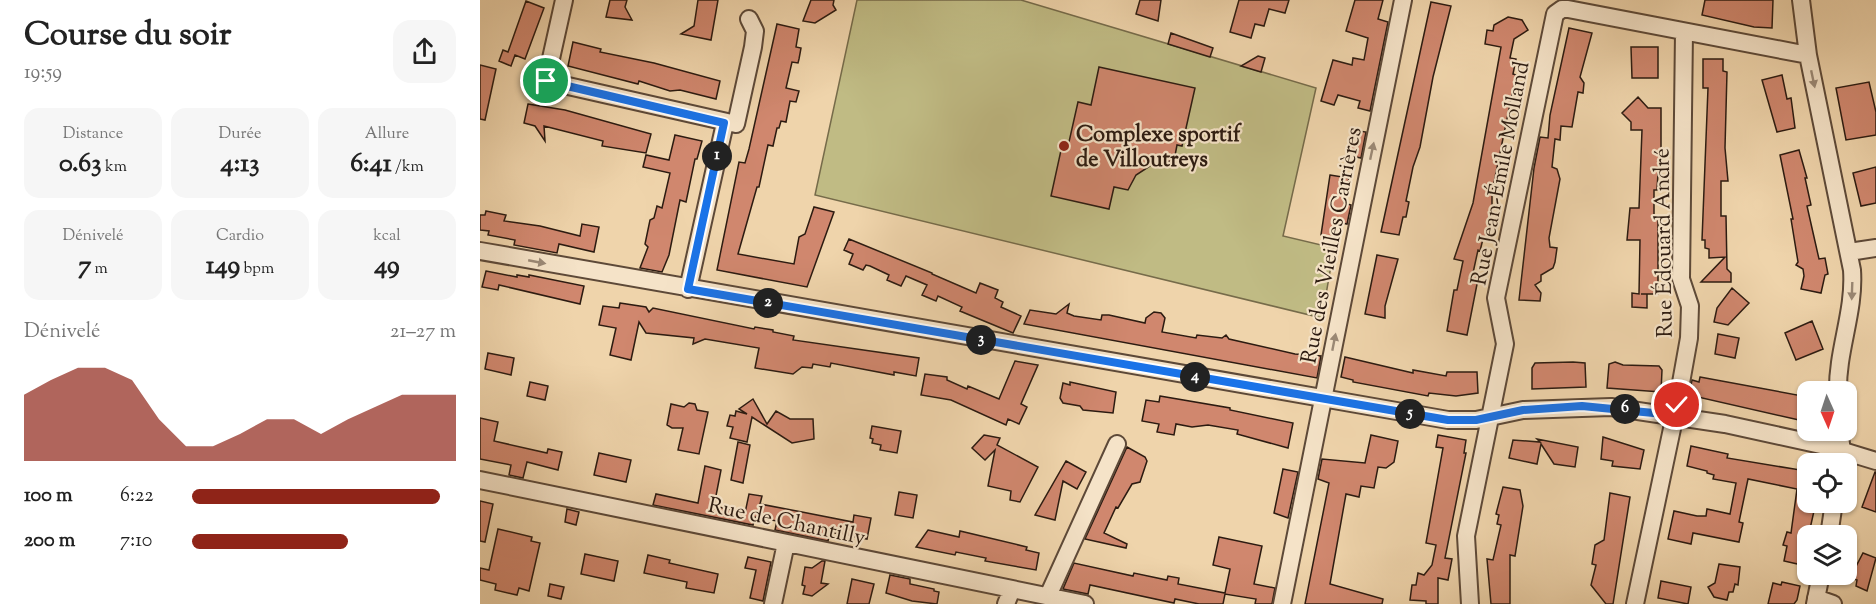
<!DOCTYPE html>
<html lang="fr">
<meta charset="utf-8">
<style>
:root{--surface:#fff;--page:#f6f6f6;--text:#222;--muted:#767676;--accent:#8f2418}
body{margin:0;font-family:"Sorts Mill Goudy",serif;background:var(--page);color:var(--text);height:100vh;display:flex;flex-direction:column;font-size:22px;white-space:nowrap}
*{box-sizing:border-box;margin:0}
p{font-size:20px;color:var(--muted)}
.icon{flex:none;width:33px;height:33px;fill:none;stroke:currentColor;stroke-width:2;stroke-linecap:round;stroke-linejoin:round}
.map{position:relative;flex:1;overflow:hidden}
.panel{display:flex;flex-direction:column;background:var(--surface);width:480px}
.panel>*{flex:none}
.needle{width:39px;rotate:177deg}
.tools{position:absolute;left:1317px;top:381px;display:grid;gap:12px}
.tools a{display:grid;place-items:center;width:60px;height:60px;border-radius:12px;background:var(--surface);box-shadow:0 2px 4px #0004;font-size:30px}
.pin{position:absolute;display:grid;place-items:center;width:51px;height:51px;color:#fff;margin:-26px;border:3px solid #fff;border-radius:50%;box-shadow:0 2px 6px #0007}
.km{position:absolute;width:30px;height:30px;margin:-15px;border-radius:50%;background:#222;color:#fff;font-size:16px;line-height:30px;text-align:center}
.round{display:grid;place-items:center;flex:none;width:63px;height:63px;border-radius:18px;background:var(--page)}
.summary{display:flex;align-items:center;justify-content:space-between;height:102px;padding:0 24px}
h1{font-size:33px;font-weight:700;line-height:45px}
.stats{display:grid;grid-template-columns:repeat(3,1fr);gap:9px;height:102px;padding:6px 24px}
.stats div{display:grid;align-content:center;border-radius:15px;background:var(--page);text-align:center}
.stats b{font-size:26px;font-weight:700}
.stats small{font-size:16px;font-weight:400}
.stats p{font-size:16px}
.chart{height:168px;padding:12px 24px}
.chart p{display:flex;justify-content:space-between}
.chart svg{width:100%;height:108px;margin-top:6px;fill:var(--accent);opacity:.7}
ul{padding:0 24px;list-style:none;font-size:20px}
li{display:grid;grid-template-columns:96px 72px 1fr;align-items:center;height:45px}
li i{height:15px;border-radius:8px;background:var(--accent)}
main{display:flex;flex:1;min-height:0}
.map>svg:first-child{display:block}
</style>
<main>
<section class="panel">
<div class="summary"><div><h1>Course du soir</h1><p>19:59</p></div><a class="round"><svg class="icon" aria-label="share" viewBox="0 0 24 24"><path d="M12 15V3M7 8l5-5 5 5M5 13v7h14v-7"/></svg></a></div>
<div class="stats">
<div><p>Distance</p><b>0.63<small> km</small></b></div>
<div><p>Durée</p><b>4:13</b></div>
<div><p>Allure</p><b>6:41<small> /km</small></b></div>
</div>
<div class="stats">
<div><p>Dénivelé</p><b>7<small> m</small></b></div>
<div><p>Cardio</p><b>149<small> bpm</small></b></div>
<div><p>kcal</p><b>49</b></div>
</div>
<div class="chart"><p><span>Dénivelé</span>21–27 m</p>
<svg viewBox="0 0 160 44" preserveAspectRatio="none"><path d="M0 44V17L10 11L20 6L30 6L40 11L50 27L60 38L70 38L80 33L90 27L100 27L110 33L120 27L130 22L140 17L150 17L160 17V44z"/></svg>
</div>
<ul>
<li><b>100 m</b>6:22<i style="width:94%"></i></li>
<li><b>200 m</b>7:10<i style="width:59%"></i></li>
</ul>
</section>
<div class="map">
<svg width="1396" height="604" viewBox="0 0 1396 604">
<rect width="100%" height="100%" fill="#efd4ab"/>
<filter id="stains"><feTurbulence type="fractalNoise" baseFrequency=".00333" numOctaves="4"/><feColorMatrix values="0 0 0 0 .2 0 0 0 0 .09 0 0 0 0 .02 0 0 0 .5 -.17"/></filter>
<radialGradient id="worn" r=".72"><stop offset=".6" stop-color="#630" stop-opacity="0"/><stop offset="1" stop-color="#630" stop-opacity=".3"/></radialGradient>
<path fill="#c0bb84" stroke="#766b4a" stroke-width="1.5" d="M377,0H541L836,88L803,236L854,248L842,318L335,195Z"/>
<path fill="#d0876e" stroke="#2c1b11" stroke-width="1.5" d="M130,0H147L145,7L152,20L126,17Z
M218,0H238L231,40L201,34L214,26Z
M331,0H354L353,5L356,10L335,23L323,21Z
M660,0H681L678,21L656,14Z
M759,0H809L805,13L789,9L784,26L775,24L771,38L750,32Z
M875,0H903L898,19L908,22L890,111L878,108L880,101L858,95L854,105L841,101L853,60L872,65L873,58L884,60L888,38L866,31Z
M1225,0H1293L1292,28L1274,27L1222,15Z
M46,1L64,8L45,59L35,55L31,66L19,61L23,50L28,52Z
M951,2L971,6L953,77L940,147L933,167L926,201L929,202L926,217H923L919,235L901,232Z
M1028,17L1042,20L1048,30L1034,39L1030,58L1036,59L1033,74L1036,75L1012,192V209L1006,239H1003L1000,251L998,250L993,273L999,274L987,335L967,331L974,290H977L983,261L974,259L993,203L1021,47L1005,44L1007,30L1013,31L1014,25Z
M297,24L319,29L316,47L321,48L319,59L318,63L312,62L306,88L319,91L316,102L310,101L306,122L301,121L299,128H297L293,146L288,145L279,187H277L258,254L314,264L319,237L325,234L334,207L354,212L327,287L237,270L259,162L265,163L269,149Z
M1089,28L1112,33L1100,77L1104,83L1103,93L1098,92L1092,127L1081,126L1080,140L1075,139L1072,167L1077,169L1080,179L1069,238L1070,247L1077,248L1075,262L1073,268L1061,275V281L1055,285L1061,293L1060,301L1039,300L1054,168L1060,137L1068,138L1070,115Z
M691,33L733,48L730,57L688,44Z
M93,42L121,49L120,52L174,63L240,81L236,99L200,90L190,91L159,81L158,84L88,66Z
M1151,47H1178V78H1152Z
M778,56L785,58L781,72L761,66Z
M1223,59H1243V71L1247,72L1245,148L1248,181H1241V216H1246L1247,269L1251,273V282H1221L1245,257L1229,258V249L1225,248V240H1222L1228,88H1223Z
M0,65L16,69L5,120L0,119Z
M619,67L715,88L702,146L697,145L694,161L676,162L656,175L648,190L634,187L629,209L571,196L583,141L589,142L598,102L611,105Z
M1302,75L1307,99L1311,98L1315,128L1297,132L1282,80Z
M1389,82L1396,112V135L1366,140L1356,88Z
M1158,97L1168,108H1181V173H1178L1177,190H1174V218H1178V294H1161H1167V308L1152,307V293L1159,294L1160,240H1147L1150,208H1159L1162,130H1151V122L1142,113Z
M48,104L85,110L171,134L166,153L122,146L123,141L64,126L65,141L55,126L44,123Z
M873,130L886,132L881,158L867,155Z
M195,135L222,141L217,159H215L206,202L200,200L189,255L182,272L160,268L168,247L165,244L170,220L174,218L177,206L182,208L190,173L163,167L166,155L189,160Z
M1319,150L1327,178H1325L1331,205L1327,206L1334,237L1339,259L1345,258L1348,274L1345,275L1341,293L1321,289L1324,276L1323,269L1316,265L1318,262L1311,219H1313L1300,155Z
M1396,167V203L1381,206L1373,173Z
M850,175L869,178L864,203L871,205L867,224L862,223L859,239L841,235Z
M6,211L26,215L24,221L60,226L100,236L102,224L119,227L114,252L79,244L77,253L34,245L35,240L8,235L9,231L0,230V215H5Z
M369,239L452,273V274L496,293L500,283L518,290L515,298L523,302L521,307L541,316L533,333L480,311L482,307L458,296L456,301L442,295L447,285L426,276L421,286L407,280L409,275L390,266L386,265L383,270L369,264L373,254L364,250Z
M897,255L918,259L905,306V318L885,314Z
M6,271L37,277V275L49,277V275L104,286L100,304L19,285L18,290L2,287Z
M1252,288L1269,303L1248,325L1234,322L1237,308Z
M140,303L166,307L169,312L173,308L274,329L275,327L293,330V332L314,336L313,340L439,358L436,376L414,372V375L351,363L350,367L333,364L332,368L322,367L313,374L275,368L279,348L225,339L213,344L214,338L166,333L159,322L151,360L130,355L136,328L119,325L123,306L139,308Z
M589,304L587,313L594,316L621,320L622,315H629L665,323L666,318L674,312L681,313L685,318L682,332L716,338L717,335L742,338L746,335L749,339L815,354L841,356L837,378L544,324L550,310L576,314Z
M1332,321L1343,349L1316,360L1305,333Z
M1238,334L1259,338L1255,358L1235,354Z
M8,353L34,358L31,375L5,369Z
M865,357L933,373V370L966,376L967,372H997L998,393L976,396L949,393L948,396L873,382V380L861,377Z
M535,361L558,365L541,404L547,407L539,424L528,419L526,425L471,400L441,395L445,374L467,377V380L487,389L488,386L519,399Z
M1093,362L1105,363L1106,387L1052,389V368L1055,363Z
M1135,362L1143,365L1179,366L1182,370L1181,392L1127,388L1129,364Z
M1220,377L1328,397V422L1209,395L1212,380L1219,382Z
M50,382L68,386L65,400L47,396Z
M590,382L636,392L633,413L603,410L600,406L583,403L580,398L583,383L590,385Z
M680,396L750,408V410L813,423L808,448L757,434L758,430L728,425L712,427L696,424L694,435L677,432L679,424L662,421L666,400L679,402Z
M273,399L287,424L296,411L310,419H333L334,439L312,443L272,417L267,442L250,438L253,427L247,426L250,415L255,416L256,411L267,414L259,409Z
M209,403L215,404L217,410L228,412L219,454L198,450L203,428H192L187,425L191,404L204,407Z
M0,418L18,422L14,441L67,453L68,449L82,452L78,470L47,462L43,478L29,475L31,465L0,459Z
M392,426L421,431L417,453L400,450L401,445L392,443L393,439L390,438Z
M504,435L520,438L517,445L558,467L540,502L530,500L531,491L508,486L515,450L505,460L492,448Z
M891,435L918,441L914,462L906,468L898,467L894,488L881,486L879,497L866,494L850,584L903,599L902,604H825L849,483L838,479L842,459L885,463Z
M958,435L986,440L984,453H986L965,558L972,559L968,580L958,578V604H946V601L930,600L932,585H936L938,573L944,575L952,565L956,545L946,543L963,448L956,447Z
M1123,437L1164,450L1160,469L1132,466L1133,461L1121,459Z
M1057,439L1098,447L1095,467L1074,464L1061,444L1057,464L1029,458L1033,440L1060,442Z
M258,442L270,445L263,483L251,480Z
M1211,446L1248,454L1247,458L1320,470L1322,462H1328V502H1334V511L1322,565L1304,561L1307,546L1303,545L1307,532L1311,533L1317,489L1268,479L1259,522L1263,523L1259,542L1213,533L1211,544L1188,539L1194,511L1217,516H1226L1227,509L1250,514L1256,483L1233,479L1234,475L1227,473V471L1207,466Z
M647,447L665,457L667,461L660,482L652,484L638,508L636,507L624,533L647,544L646,548L605,539Z
M119,453L151,460L146,482L114,475Z
M586,461L606,472L597,489L583,481L575,520L555,515Z
M225,466L241,470L234,506L265,513L269,494L282,496L280,504L322,512L373,522L374,515L391,518L387,539L350,532L348,541L295,530L297,521L275,517L273,525L173,505L176,494L218,503Z
M803,469L818,472L808,518L794,513Z
M1395,472H1396V512L1382,507Z
M1023,487L1040,490L1043,506L1035,556L1030,555V604H1011L1007,559L1013,560L1021,525L1017,524L1019,515L1016,514Z
M419,492L437,495L433,518L415,515Z
M1130,493L1150,497L1133,604H1126L1111,585L1116,565L1112,564L1115,545L1124,540Z
M0,501L13,504L5,542L0,541Z
M87,509L99,512L96,525L85,522Z
M18,529L52,537L51,541L60,543L49,591L39,588L37,595L15,590L16,584L0,580V568L9,570Z
M448,530L479,537L480,531L547,547L546,550L559,553L556,570L505,561L506,558L476,552L475,555L436,547Z
M739,537L782,546L774,584L795,588L792,604H775L776,599L745,594L743,604H719L695,599L694,603L610,585L608,594L583,589L594,563L653,576L654,573L687,580L688,576L699,578L698,584L745,593L750,569L733,565Z
M1383,553L1396,558L1387,591L1376,586L1377,580L1370,578Z
M105,554L138,561L134,581L101,574Z
M168,555L190,560L189,563L238,574L234,593L206,588L207,582L164,573Z
M268,557L291,562L283,601L270,598L276,570L265,568Z
M342,561H345L341,583L348,584L332,596L323,594L325,586L322,585L325,567L332,568Z
M1239,564L1260,567L1258,585L1255,584L1253,592H1249L1247,600L1234,597L1228,587L1235,583Z
M410,575L430,579V584L454,589V591L459,592L457,604L432,601L406,593Z
M372,579L394,584L389,604H367Z
M1181,581L1211,587L1208,604L1178,598Z
M1302,582L1320,586L1317,600L1314,604H1288L1293,583L1301,585Z
M70,584L84,587L81,599L68,596Z"/>
<g fill="none" stroke-linecap="round" stroke-linejoin="round">
<g stroke="#5d4938" stroke-width="20">
<path id="minor" d="M84,0L66,81L256,124L273,47L275,31L269,19
M1321,0L1328,55L1372,270C1375,312 1357,350 1358,392
M0,251L968,420H996L1043,410L1131,407L1245,424L1350,447L1396,461
M1369,252L1396,248
M208,289L245,123
M1359,430L1362,451L1360,464
M0,480L605,604
M1349,536L1354,502
M568,596L637,444
M1336,598L1353,604
M293,604L306,543
M526,604L532,589
M802,604L923,0
M990,604L986,536L1025,344L1016,298L1075,14L1082,9H1088L1328,55
M1155,604L1197,405L1209,338L1210,306L1201,279L1204,32
M1335,604L1341,574"/>
</g>
<use href="#minor" stroke="#f5e3c8" stroke-width="16"/>
</g>
<defs><path id="oneway-solid" d="M-6-.8H1V-3.2L6.5 0L1 3.2V.8H-6Z" transform="scale(1.5)"/></defs>
<g fill="#9b8976">
<use href="#oneway-solid" transform="translate(1333 79) rotate(78)"/>
<use href="#oneway-solid" transform="translate(892 151) rotate(-78)"/>
<use href="#oneway-solid" transform="translate(57 262) rotate(11)"/>
<use href="#oneway-solid" transform="translate(1372 291) rotate(92)"/>
<use href="#oneway-solid" transform="translate(854 342) rotate(-79)"/>
</g>
<g fill="none" stroke-linecap="round" stroke-linejoin="round">
<g stroke="#fff" stroke-width="12">
<path id="route" d="M66,81L244,123L208,289L968,420H996L1043,410L1102,406L1194,415L1197,405"/>
</g>
<use href="#route" stroke="#1a73e8" stroke-width="8"/>
</g>
<circle fill="#8f2418" stroke="#f5e3c8" stroke-width="2" cx="584" cy="146" r="6"/>
<g text-anchor="middle" stroke-width="4.5" stroke-linejoin="round" paint-order="stroke">
<g font-size="22" font-weight="bold" fill="#2c1b11" stroke="#f5e3c8" text-anchor="start">
<text x="596" y="141">Complexe sportif<tspan x="596" dy="25">de Villoutreys</tspan></text>
</g>
<g font-size="22" fill="#2c1b11" stroke="#f5e3c8">
<text transform="translate(1019 173) rotate(-79)" y="8">Rue Jean-Émile Molland</text>
<text transform="translate(1182 243) rotate(-91)" y="8">Rue Édouard André</text>
<text transform="translate(850 245) rotate(-79)" y="8">Rue des Vieilles Carrières</text>
<text transform="translate(307 520) rotate(12)" y="8">Rue de Chantilly</text>
</g>
</g>
<rect width="100%" height="100%" filter="url(#stains)"/>
<rect width="100%" height="100%" fill="url(#worn)"/>
</svg>
<div class="tools">
<a><svg class="needle" viewBox="-14 -14 28 28"><path d="M0-13l5 13h-10z" fill="#e53935"/><path d="M0 13l5-13h-10z" fill="#767676"/></svg></a>
<a><svg class="icon" aria-label="locate" viewBox="0 0 24 24"><circle cx="12" cy="12" r="6"/><path d="M12 2v4M12 18v4M2 12h4M18 12h4"/></svg></a>
<a><svg class="icon" aria-label="layers" viewBox="0 0 24 24"><path d="M12 4l9 5-9 5-9-5zM3 14l9 5 9-5"/></svg></a>
</div>
<div class="pin" style="left:66px;top:81px;background:#1e9e55"><svg class="icon" aria-label="arrive" viewBox="0 0 24 24"><path d="M6 21V4h12l-3 4 3 4H6"/></svg></div>
<div class="pin" style="left:1197px;top:405px;background:#d93025"><svg class="icon" aria-label="check" viewBox="0 0 24 24"><path d="M5 12l5 5 9-10"/></svg></div>
<b class="km" style="left:237px;top:156px">1</b>
<b class="km" style="left:288px;top:303px">2</b>
<b class="km" style="left:501px;top:340px">3</b>
<b class="km" style="left:715px;top:377px">4</b>
<b class="km" style="left:930px;top:414px">5</b>
<b class="km" style="left:1145px;top:409px">6</b>
</div>
</main>
